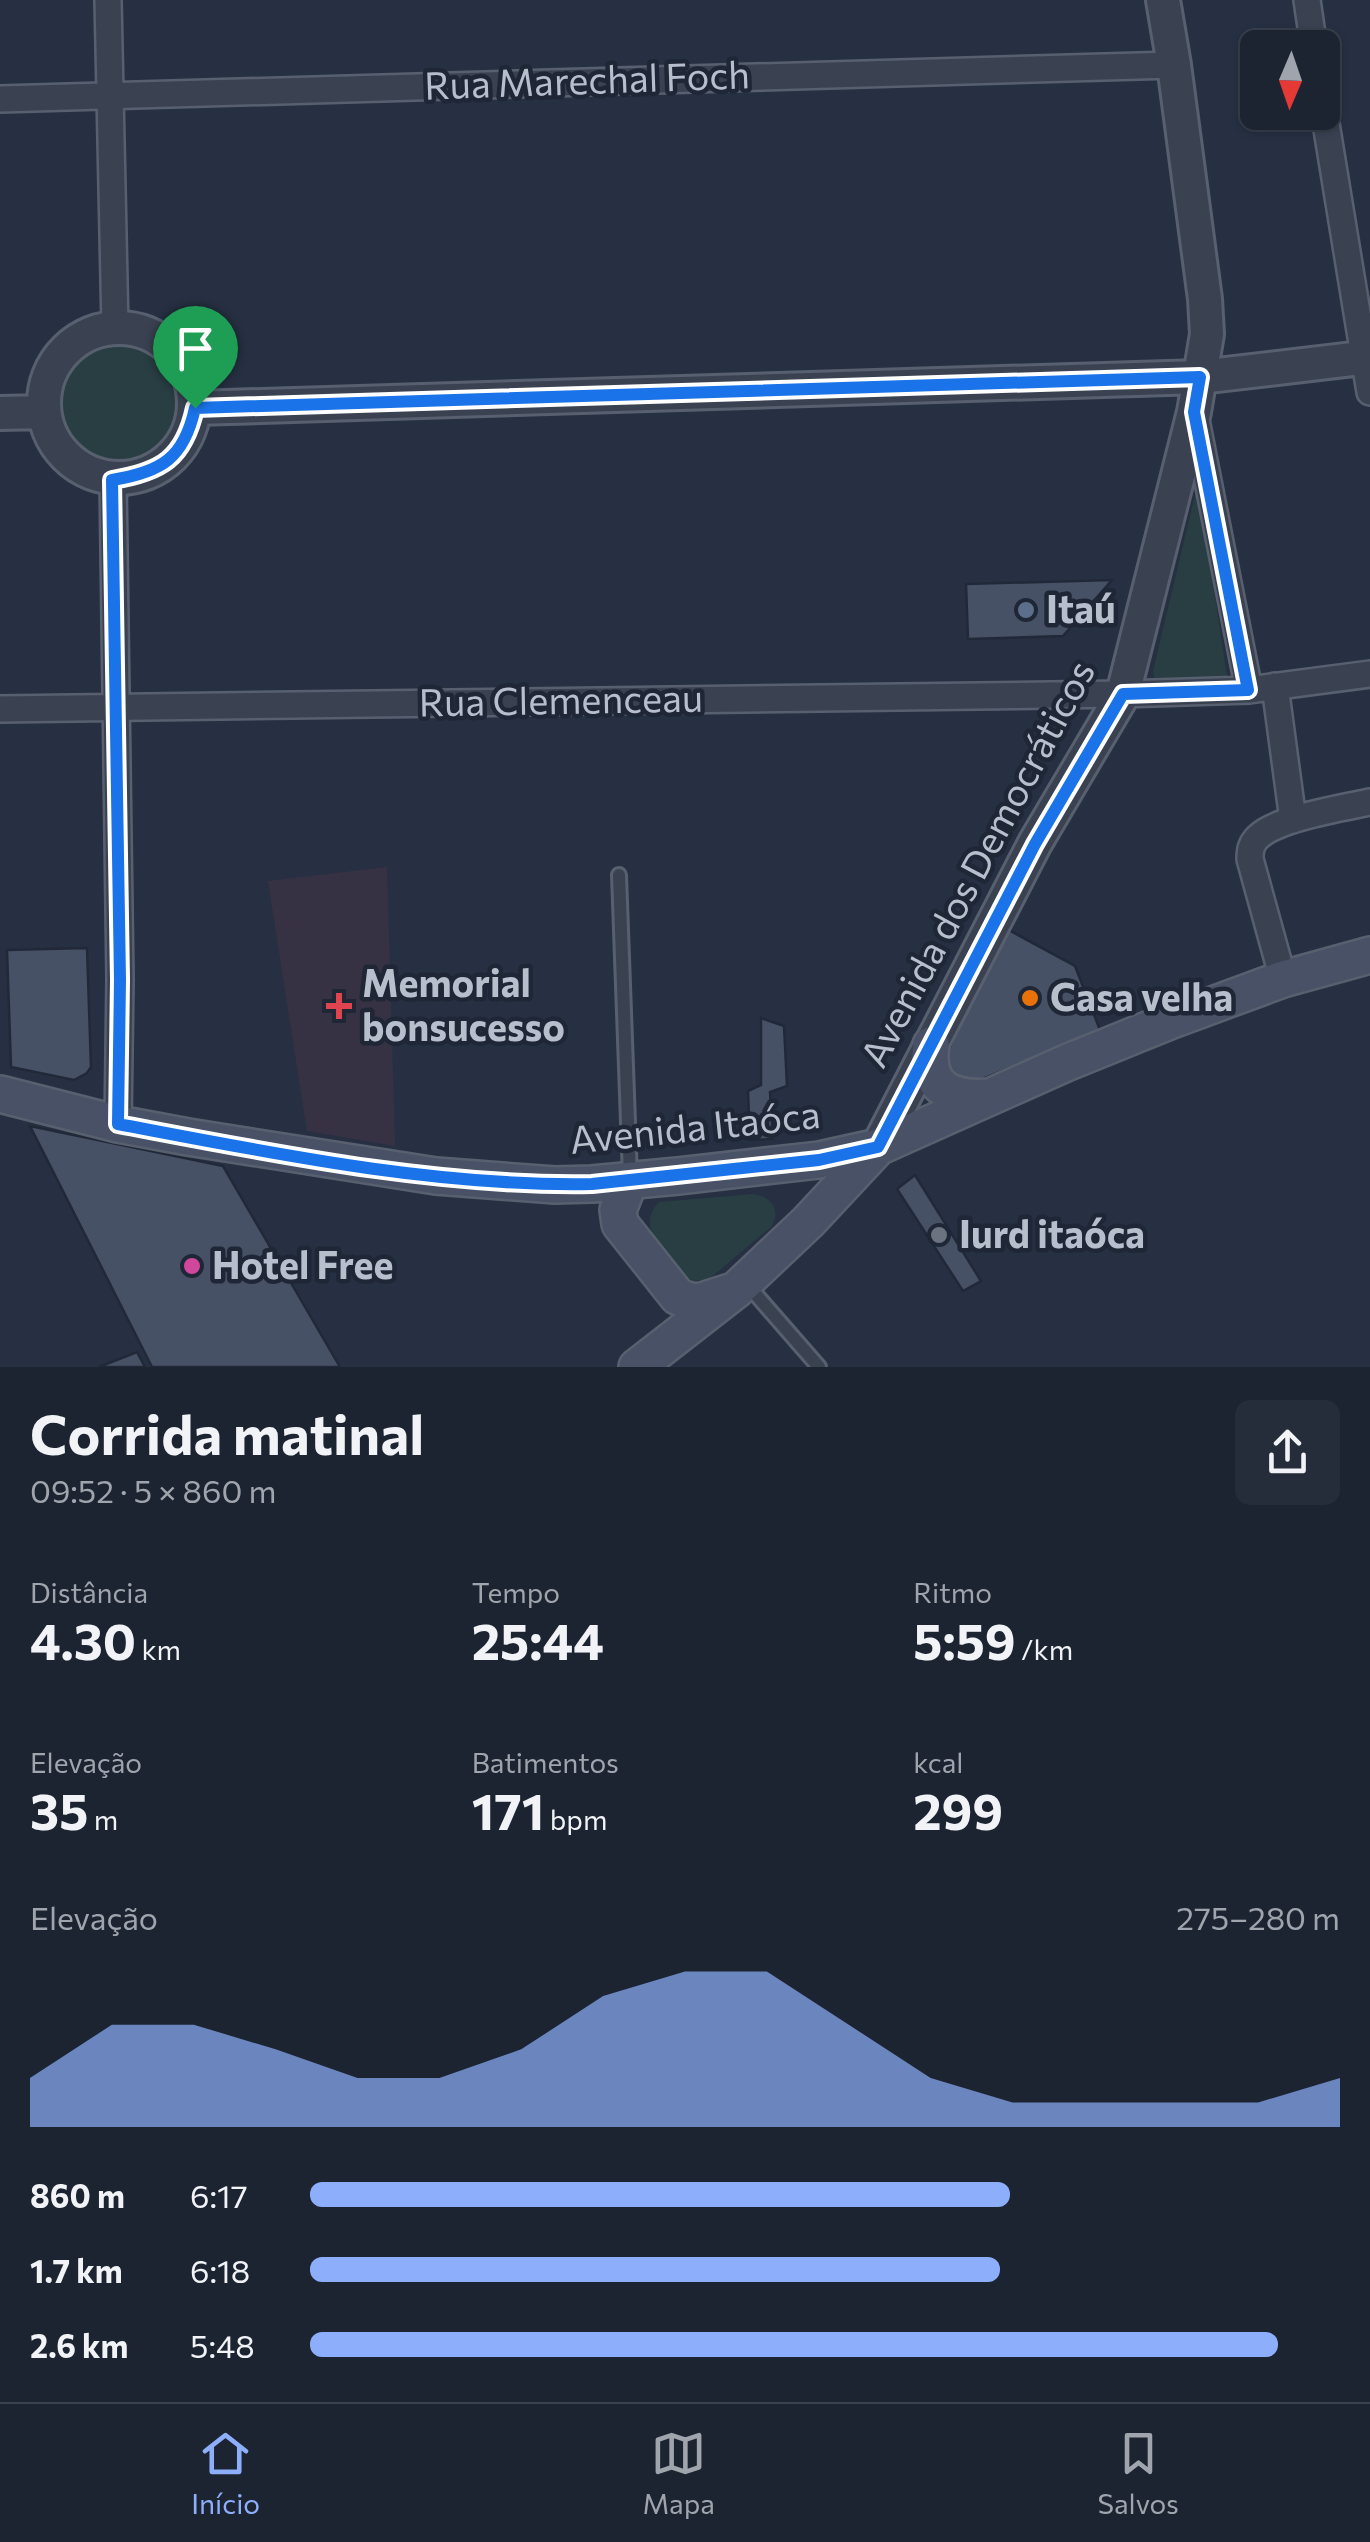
<!DOCTYPE html>
<html lang="pt">
<meta charset="utf-8">
<style>
:root{--surface:#1c2432;--page:#252c3a;--text:#f1f3f6;--muted:#a0a4ac;--line:#3a414d;--accent:#8daffb}
body{margin:0;font-family:Commissioner,sans-serif;background:var(--page);color:var(--text);height:100vh;display:flex;flex-direction:column;font-size:38px;white-space:nowrap}
*{box-sizing:border-box;margin:0}
p{font-size:32px;color:var(--muted)}
.icon{flex:none;width:55px;height:55px;fill:none;stroke:currentColor;stroke-width:2;stroke-linecap:round;stroke-linejoin:round}
.map{position:relative;height:1367px;overflow:hidden}
.side{display:flex;flex-direction:column;background:var(--surface);flex:1}
.side>*{flex:none}
.needle{width:65px;rotate:182deg}
.fabs{position:absolute;left:1240px;top:30px;display:grid;gap:20px}
.fabs a{display:grid;place-items:center;width:100px;height:100px;border-radius:15px;background:var(--surface);box-shadow:0 2px 8px #0004,0 0 0 2px var(--line);font-size:50px}
.pin{position:absolute;display:grid;place-items:center;width:85px;height:85px;color:#fff;margin:-102px -42px;border-radius:50% 50% 50% 0;rotate:-45deg;box-shadow:0 0 10px #0007}
.pin .icon{rotate:45deg}
.round{display:grid;place-items:center;flex:none;width:105px;height:105px;border-radius:15px;background:var(--page)}
.head{display:flex;align-items:center;justify-content:space-between;height:170px;padding:0 30px}
h1{font-size:55px;font-weight:700;line-height:75px}
.metrics{display:grid;grid-template-columns:repeat(3,1fr);gap:15px;height:170px;padding:10px 30px}
.metrics div{display:grid;align-content:center}
.metrics b{font-size:50px;font-weight:700}
.metrics small{font-size:28px;font-weight:400}
.metrics p{font-size:28px}
.chart{height:280px;padding:20px 30px}
.chart p{display:flex;justify-content:space-between}
.chart svg{width:100%;height:180px;margin-top:10px;fill:var(--accent);opacity:.7}
ul{padding:0 30px;list-style:none;font-size:32px}
li{display:grid;grid-template-columns:160px 120px 1fr;align-items:center;height:75px}
li i{height:25px;border-radius:12px;background:var(--accent)}
.tabs{display:flex;justify-content:space-around;align-items:center;height:140px;border-top:2px solid var(--line);background:var(--surface);font-size:28px;color:var(--muted)}
.tabs a{display:grid;justify-items:center;gap:5px}
.tabs .current{color:var(--accent)}
.map>svg:first-child{display:block}
</style>
<div class="map">
<svg width="1370" height="1367" viewBox="0 0 1370 1367">
<rect width="100%" height="100%" fill="#263042"/>
<path fill="#363243" d="M387,867L395,1146L307,1131L268,881Z"/>
<path fill="#283e43" d="M106,338C122,338 137,339 151,347C182,364 198,410 177,440C133,502 42,461 55,389C57,376 61,364 71,355C81,346 95,342 106,338Z
M1196,491H1199L1227,676L1225,679L1155,683L1153,671Z
M753,1194C771,1196 782,1210 771,1227L709,1279L694,1281L688,1278C669,1258 633,1229 659,1202Z"/>
<path fill="#475166" stroke="#212939" stroke-width="2.5" d="M1112,580L1063,636L968,639L966,584Z
M1005,928L1075,966L1100,1030L978,1081L954,1080L942,1064Z
M87,948L91,1067L87,1073L74,1080L11,1067L7,950Z
M761,1018L784,1026L787,1086L770,1092L773,1139L750,1140L748,1091L761,1085Z
M30,1126L223,1166L340,1367H152Z
M915,1175L981,1281L963,1291L897,1189Z
M137,1352L145,1367H99Z"/>
<g fill="none" stroke-linecap="round" stroke-linejoin="round">
<g stroke="#58606f" stroke-width="18">
<path id="service" d="M619,875L630,1177
M745,1282L819,1367"/>
</g>
<g stroke="#58606f" stroke-width="30">
<path id="minor" d="M108,0L115,328
M1307,0L1314,48
M0,99L1174,65
M1322,99L1370,392
M1195,415L1249,690
M113,479L120,980L118,1124
M1275,686L1293,820
M0,709L1123,694L1249,690L1370,674
M1283,979L1250,859C1250,850 1251,844 1258,837C1278,818 1342,808 1370,802"/>
</g>
<g stroke="#58606f" stroke-width="38">
<path id="tertiary" d="M44 403a75 75 0 1 1 150 0a75 75 0 1 1-150 0Z
M195,408L1200,377L1370,357
M0,413L44,412
M878,1147L1035,843L1123,694L1194,412L1207,334L1205,299L1174,65L1163,0"/>
</g>
<g stroke="#58606f" stroke-width="40">
<path id="secondary" d="M931,1045C924,1089 953,1100 990,1097
M0,1094L118,1124L188,1137L436,1176L555,1185L592,1184L678,1176L819,1160L878,1147L1066,1063L1172,1020L1283,979L1370,955
M630,1180L618,1210L620,1224L678,1297L693,1302L702,1301L730,1292
M637,1367L736,1290L808,1222L878,1147"/>
</g>
<use href="#service" stroke="#3a4252" stroke-width="12"/>
<use href="#minor" stroke="#3a4252" stroke-width="25"/>
<use href="#tertiary" stroke="#3a4252" stroke-width="32"/>
<use href="#secondary" stroke="#485165" stroke-width="35"/>
</g>
<g fill="none" stroke-linecap="round" stroke-linejoin="round">
<g stroke="#fff" stroke-width="20">
<path id="route" d="M1200,377L1194,412L1248,690L1123,694L1035,844L878,1147L819,1160L592,1184C436,1187 271,1153 118,1124L120,980L112,480C162,472 184,458 195,408Z"/>
</g>
<use href="#route" stroke="#1a73e8" stroke-width="12"/>
</g>
<circle fill="#5c6f8a" stroke="#1f2737" stroke-width="4" cx="1026" cy="610" r="10"/>
<circle fill="#e8710a" stroke="#1f2737" stroke-width="4" cx="1030" cy="998" r="10"/>
<path fill="#e0444e" stroke="#1f2737" stroke-width="4" d="M334 991h10v10h10v10h-10v10h-10v-10h-10v-10h10z"/>
<circle fill="#6b7280" stroke="#1f2737" stroke-width="4" cx="939" cy="1235" r="10"/>
<circle fill="#d1479c" stroke="#1f2737" stroke-width="4" cx="192" cy="1266" r="10"/>
<g text-anchor="middle" stroke-width="9" stroke-linejoin="round" paint-order="stroke">
<g font-size="38" fill="#b7becc" stroke="#1f2737">
<text transform="translate(587 81) rotate(-2)" y="13">Rua Marechal Foch</text>
<text transform="translate(561 701) rotate(-1)" y="13">Rua Clemenceau</text>
<text transform="translate(978 864) rotate(-62)" y="13">Avenida dos Democráticos</text>
<text transform="translate(695 1128) rotate(-6)" y="13">Avenida Itaóca</text>
</g>
<g font-size="38" font-weight="bold" fill="#b7becc" stroke="#1f2737" text-anchor="start">
<text x="1046" y="623">Itaú</text>
<text x="362" y="997">Memorial<tspan x="362" dy="44">bonsucesso</tspan></text>
<text x="1050" y="1011">Casa velha</text>
<text x="959" y="1248">Iurd itaóca</text>
<text x="212" y="1279">Hotel Free</text>
</g>
</g>
</svg>
<div class="fabs">
<a><svg class="needle" viewBox="-14 -14 28 28"><path d="M0-13l5 13h-10z" fill="#e53935"/><path d="M0 13l5-13h-10z" fill="#a0a4ac"/></svg></a>
</div>
<div class="pin" style="left:195px;top:408px;background:#1e9e55"><svg class="icon" aria-label="arrive" viewBox="0 0 24 24"><path d="M6 21V4h12l-3 4 3 4H6"/></svg></div>
</div>
<section class="side">
<div class="head"><div><h1>Corrida matinal</h1><p>09:52 · 5 × 860 m</p></div><a class="round"><svg class="icon" aria-label="share" viewBox="0 0 24 24"><path d="M12 15V3M7 8l5-5 5 5M5 13v7h14v-7"/></svg></a></div>
<div class="metrics">
<div><p>Distância</p><b>4.30<small> km</small></b></div>
<div><p>Tempo</p><b>25:44</b></div>
<div><p>Ritmo</p><b>5:59<small> /km</small></b></div>
</div>
<div class="metrics">
<div><p>Elevação</p><b>35<small> m</small></b></div>
<div><p>Batimentos</p><b>171<small> bpm</small></b></div>
<div><p>kcal</p><b>299</b></div>
</div>
<div class="chart"><p><span>Elevação</span>275–280 m</p>
<svg viewBox="0 0 160 44" preserveAspectRatio="none"><path d="M0 44V32L10 19L20 19L30 25L40 32L50 32L60 25L70 12L80 6L90 6L100 19L110 32L120 38L130 38L140 38L150 38L160 32V44z"/></svg>
</div>
<ul>
<li><b>860 m</b>6:17<i style="width:68%"></i></li>
<li><b>1.7 km</b>6:18<i style="width:67%"></i></li>
<li><b>2.6 km</b>5:48<i style="width:94%"></i></li>
</ul>
</section>
<nav class="tabs">
<a class="current"><svg class="icon" aria-label="home" viewBox="0 0 24 24"><path d="M3 11l9-7 9 7M6 9v11h12V9"/></svg>Início</a>
<a><svg class="icon" aria-label="map" viewBox="0 0 24 24"><path d="M3 6l6-2 6 2 6-2v14l-6 2-6-2-6 2zM9 4v14M15 6v14"/></svg>Mapa</a>
<a><svg class="icon" aria-label="saved" viewBox="0 0 24 24"><path d="M7 4h10v16l-5-4-5 4z"/></svg>Salvos</a>
</nav>
